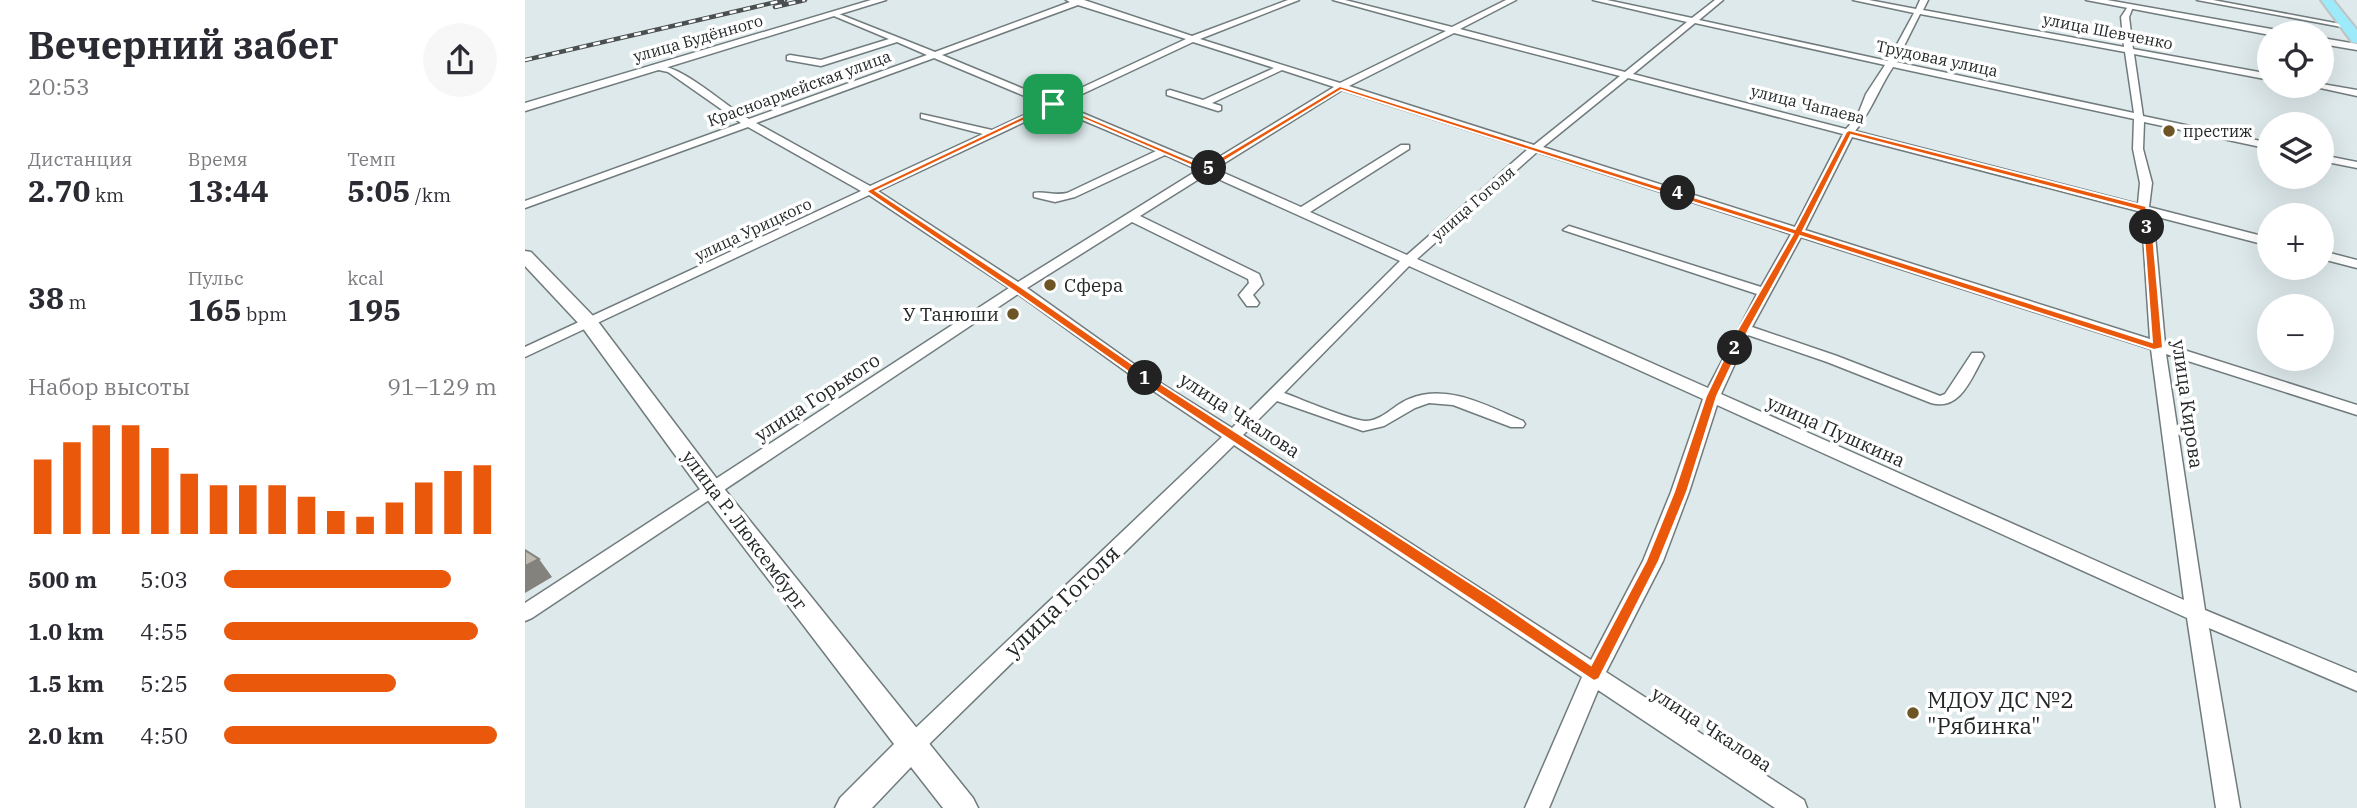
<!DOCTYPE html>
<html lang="ru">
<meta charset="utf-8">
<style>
:root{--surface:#fff;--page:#f7f7f7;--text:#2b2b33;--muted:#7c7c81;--accent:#ea580c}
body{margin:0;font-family:"IBM Plex Serif",serif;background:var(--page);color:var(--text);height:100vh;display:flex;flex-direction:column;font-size:26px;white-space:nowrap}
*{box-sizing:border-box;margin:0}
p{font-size:23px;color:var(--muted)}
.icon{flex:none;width:38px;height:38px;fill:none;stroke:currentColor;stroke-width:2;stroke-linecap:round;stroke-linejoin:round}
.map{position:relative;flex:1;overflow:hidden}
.side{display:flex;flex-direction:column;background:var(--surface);width:525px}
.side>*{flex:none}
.fabs{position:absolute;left:1732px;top:21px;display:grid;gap:14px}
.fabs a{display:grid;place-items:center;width:77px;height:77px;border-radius:50%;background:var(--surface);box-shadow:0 7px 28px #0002;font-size:35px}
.pin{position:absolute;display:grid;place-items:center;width:60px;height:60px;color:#fff;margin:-30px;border-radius:14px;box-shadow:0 4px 10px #0006}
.km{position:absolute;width:35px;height:35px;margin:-18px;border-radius:50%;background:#222;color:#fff;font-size:19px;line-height:35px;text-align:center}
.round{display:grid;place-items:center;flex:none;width:74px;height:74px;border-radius:37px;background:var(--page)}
.summary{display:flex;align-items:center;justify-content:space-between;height:119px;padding:0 28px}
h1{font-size:38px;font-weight:700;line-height:52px}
.figures{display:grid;grid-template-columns:repeat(3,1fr);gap:10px;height:119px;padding:7px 28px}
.figures div{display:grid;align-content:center}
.figures b{font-size:30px;font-weight:700}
.figures small{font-size:19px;font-weight:400}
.figures p{font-size:19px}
.chart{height:196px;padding:14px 28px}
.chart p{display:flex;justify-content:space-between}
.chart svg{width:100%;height:126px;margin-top:7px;stroke:var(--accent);stroke-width:6}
ul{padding:0 28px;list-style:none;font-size:23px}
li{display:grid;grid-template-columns:112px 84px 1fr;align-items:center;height:52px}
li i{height:18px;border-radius:9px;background:var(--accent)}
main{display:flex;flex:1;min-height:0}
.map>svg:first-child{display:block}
</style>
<main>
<section class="side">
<div class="summary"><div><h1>Вечерний забег</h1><p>20:53</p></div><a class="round"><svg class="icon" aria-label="share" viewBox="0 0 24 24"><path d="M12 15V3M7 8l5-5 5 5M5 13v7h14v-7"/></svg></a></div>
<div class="figures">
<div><p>Дистанция</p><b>2.70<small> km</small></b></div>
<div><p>Время</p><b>13:44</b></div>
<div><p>Темп</p><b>5:05<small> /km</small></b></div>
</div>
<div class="figures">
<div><b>38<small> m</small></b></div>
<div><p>Пульс</p><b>165<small> bpm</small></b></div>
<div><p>kcal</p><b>195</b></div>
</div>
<div class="chart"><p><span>Набор высоты</span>91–129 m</p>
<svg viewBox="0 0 160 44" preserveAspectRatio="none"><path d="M5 44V18M15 44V12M25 44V6M35 44V6M45 44V14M55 44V23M65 44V27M75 44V27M85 44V27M95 44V31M105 44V36M115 44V38M125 44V33M135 44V26M145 44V22M155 44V20"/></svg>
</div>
<ul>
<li><b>500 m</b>5:03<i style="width:83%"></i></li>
<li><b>1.0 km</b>4:55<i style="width:93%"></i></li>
<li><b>1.5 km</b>5:25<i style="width:63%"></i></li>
<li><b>2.0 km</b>4:50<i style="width:100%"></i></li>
</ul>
</section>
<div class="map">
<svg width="1832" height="808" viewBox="0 0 1832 808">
<rect width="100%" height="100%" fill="#dee9eb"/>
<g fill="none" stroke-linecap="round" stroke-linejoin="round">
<g stroke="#717b7d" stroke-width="3">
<path id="minor" d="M541,0H559L667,36L763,0H774L675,39L815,83L921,31L808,0H820L927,27L981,0H991L935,29L1100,72L1162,22L1068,0H1082L1167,18L1190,0H1198L1174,20L1363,61L1389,13L1328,0H1344L1391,9L1395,0H1403L1398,10L1599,47L1596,17L1604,5L1608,7L1604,17L1608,49L1745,74V80L1609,54L1618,116L1745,143V149L1619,122L1618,149L1627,183L1624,207L1745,238V246L1625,215L1630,235L1640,344L1832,405V415L1641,354L1680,610L1832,673V691L1684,628L1715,808H1691L1662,618L1192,405L1164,492L1138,561L1081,672L1279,800L1282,808H1250L1073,690L1024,808H1000L1057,677L709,445L395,753L387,756L379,753L376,746L379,739L697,437L624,388L493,294L7,618L0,621V603L484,288L344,195L0,357V347L336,191L223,127L0,208V201L216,123L143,72L129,69V65C157,64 198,105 224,119L402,55L372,42L296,66L262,60V56L265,55L296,60L364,39L309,16V12L410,52L545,2ZM553,5L661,39L528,101L417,55ZM1395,14L1600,52L1609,113L1371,62ZM1170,23L1360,65L1341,94L1332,117L1321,129L1108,74ZM929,33L1095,76L1009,145L824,86ZM668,42L749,68L678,100L645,90L642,91V95L693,111L696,110V106L687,103L757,70L809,87L681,165L536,104ZM409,58L521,105L467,130L396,114V118L458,134L345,186L231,123ZM1368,67L1609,119L1608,149L1615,183L1613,204L1330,131C1346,112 1354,88 1368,67ZM1103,78L1318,134L1270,227L1018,147ZM817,90L1003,149L882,255L785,212L884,149V145H876L776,207L690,169ZM529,108L631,151L542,193C530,196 520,191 509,193V197L530,202L550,197L640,155L673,170L493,282L353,191ZM1327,137L1613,211L1618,235L1625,339L1280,230ZM1012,152L1266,234L1236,287L1044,226L1038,230L1232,294L1183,388L892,259ZM682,174L875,261L707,428L634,382L502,288L607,222L723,279L724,283L714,295L722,306H732L734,303L728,295L738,284L734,274L615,216ZM1276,237L1626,349L1659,600L1196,394L1223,335L1302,362L1406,403C1436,411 1446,378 1459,356L1457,353H1447L1420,394L1415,396L1312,356L1227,327ZM884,266L1178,399L1146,492L1118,561L1066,660L718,435L752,401L838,431L859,426L890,408L904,403L928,405L986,427H998L1000,424L998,421C962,406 923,383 884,399C870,404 857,421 841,421C827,421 776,399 759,393Z
M1672,0H1688L1826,26L1822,28Z
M1797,84L1832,90V96L1786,86Z
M1797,155L1832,162V168L1797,161Z
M1797,251L1832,260V268L1797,259Z"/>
</g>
<g stroke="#717b7d" stroke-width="3">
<path id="tertiary" d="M346,0H361L0,111V103Z
M1561,0H1582L1752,30L1757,33L1745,35Z
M1797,38L1832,44V50L1797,44Z
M0,251L6,252L71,319L201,491L448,798L453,808H418L386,767L347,808H310L315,798L369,744L185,503L57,327L0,266Z"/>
</g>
<g stroke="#c1c3c3" stroke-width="4">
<path id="primary" d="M1796,0H1808L1832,30V43L1827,42Z"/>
</g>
<use href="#minor" fill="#fff" fill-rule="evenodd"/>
<use href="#tertiary" fill="#fff" fill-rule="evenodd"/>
<use href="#primary" fill="#9debfa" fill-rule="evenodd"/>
<g stroke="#4a5051" stroke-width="4.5">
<path id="rail" d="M250,7L280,0
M0,60L260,0"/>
</g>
<use href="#rail" stroke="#fff" stroke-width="2.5" stroke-dasharray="7" stroke-linecap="butt"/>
</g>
<path fill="#84827c" d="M14,559L27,577L0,593V566Z"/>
<path fill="#bdb9b1" stroke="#84827c" stroke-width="2" d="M0,550L14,559L0,566Z"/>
<path fill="#ea580c" stroke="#fff" stroke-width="2" fill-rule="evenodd" d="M815,86L1270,229L1321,132L1324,130L1621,206L1628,235L1638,348L1629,350L1275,236L1224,329L1192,396L1162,492L1134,561L1074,679L1069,681L625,387L489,291L341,191L528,102L680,167ZM816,90L1268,234L1213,329L1181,396L1149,492L1121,561L1066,665L970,599L633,382L496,287L351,191L529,106L681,172ZM1326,135L1614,210L1619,235L1627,342L1278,231Z"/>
<g fill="#6e5526" stroke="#fff" stroke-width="2.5">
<circle cx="1644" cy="131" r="7"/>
<circle cx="525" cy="285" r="7"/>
<circle cx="488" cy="314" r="7"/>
<circle cx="1388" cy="713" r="7"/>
</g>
<g text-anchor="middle" stroke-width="7" stroke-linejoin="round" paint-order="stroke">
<g font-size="16" fill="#232728" stroke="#fff">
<text transform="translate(1583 31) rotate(11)" y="6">улица Шевченко</text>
<text transform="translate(173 38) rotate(-16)" y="6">улица Будённого</text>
<text transform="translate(1412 58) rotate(12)" y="6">Трудовая улица</text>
<text transform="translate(274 88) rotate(-20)" y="6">Красноармейская улица</text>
<text transform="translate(1283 104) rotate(14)" y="6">улица Чапаева</text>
<text transform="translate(948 203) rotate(-41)" y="6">улица Гоголя</text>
<text transform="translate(228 229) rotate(-25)" y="6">улица Урицкого</text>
</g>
<g font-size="16" fill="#232728" stroke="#fff" text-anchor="start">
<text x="1658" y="137">престиж</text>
</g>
<g font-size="19" fill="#232728" stroke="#fff" text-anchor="start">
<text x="539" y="292">Сфера</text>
<text x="474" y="321" text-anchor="end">У Танюши</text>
</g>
<g font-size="19" fill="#232728" stroke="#fff">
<text transform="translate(292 397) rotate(-33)" y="7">улица Горького</text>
<text transform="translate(1663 404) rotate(82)" y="7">улица Кирова</text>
<text transform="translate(715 415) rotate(33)" y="7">улица Чкалова</text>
<text transform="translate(1311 431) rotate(24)" y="7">улица Пушкина</text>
<text transform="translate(220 530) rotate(53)" y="7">улица Р. Люксембург</text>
<text transform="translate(1187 729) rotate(33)" y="7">улица Чкалова</text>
</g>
<g font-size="23" fill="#232728" stroke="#fff">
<text transform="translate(537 601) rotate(-44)" y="8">улица Гоголя</text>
</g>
<g font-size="23" fill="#232728" stroke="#fff" text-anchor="start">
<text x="1402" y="708">МДОУ ДС №2<tspan x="1402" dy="26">"Рябинка"</tspan></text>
</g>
</g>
</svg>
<div class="fabs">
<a><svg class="icon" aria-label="locate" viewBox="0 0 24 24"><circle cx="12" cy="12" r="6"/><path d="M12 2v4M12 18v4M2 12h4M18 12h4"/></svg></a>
<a><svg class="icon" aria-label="layers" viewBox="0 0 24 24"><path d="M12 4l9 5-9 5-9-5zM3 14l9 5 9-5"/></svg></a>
<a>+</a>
<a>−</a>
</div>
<div class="pin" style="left:528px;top:104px;background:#1e9e55"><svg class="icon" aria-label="arrive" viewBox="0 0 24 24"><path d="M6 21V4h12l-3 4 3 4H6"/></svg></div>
<b class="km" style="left:620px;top:378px">1</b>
<b class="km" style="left:1210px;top:348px">2</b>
<b class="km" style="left:1622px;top:227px">3</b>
<b class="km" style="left:1153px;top:193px">4</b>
<b class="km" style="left:684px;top:168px">5</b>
</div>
</main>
